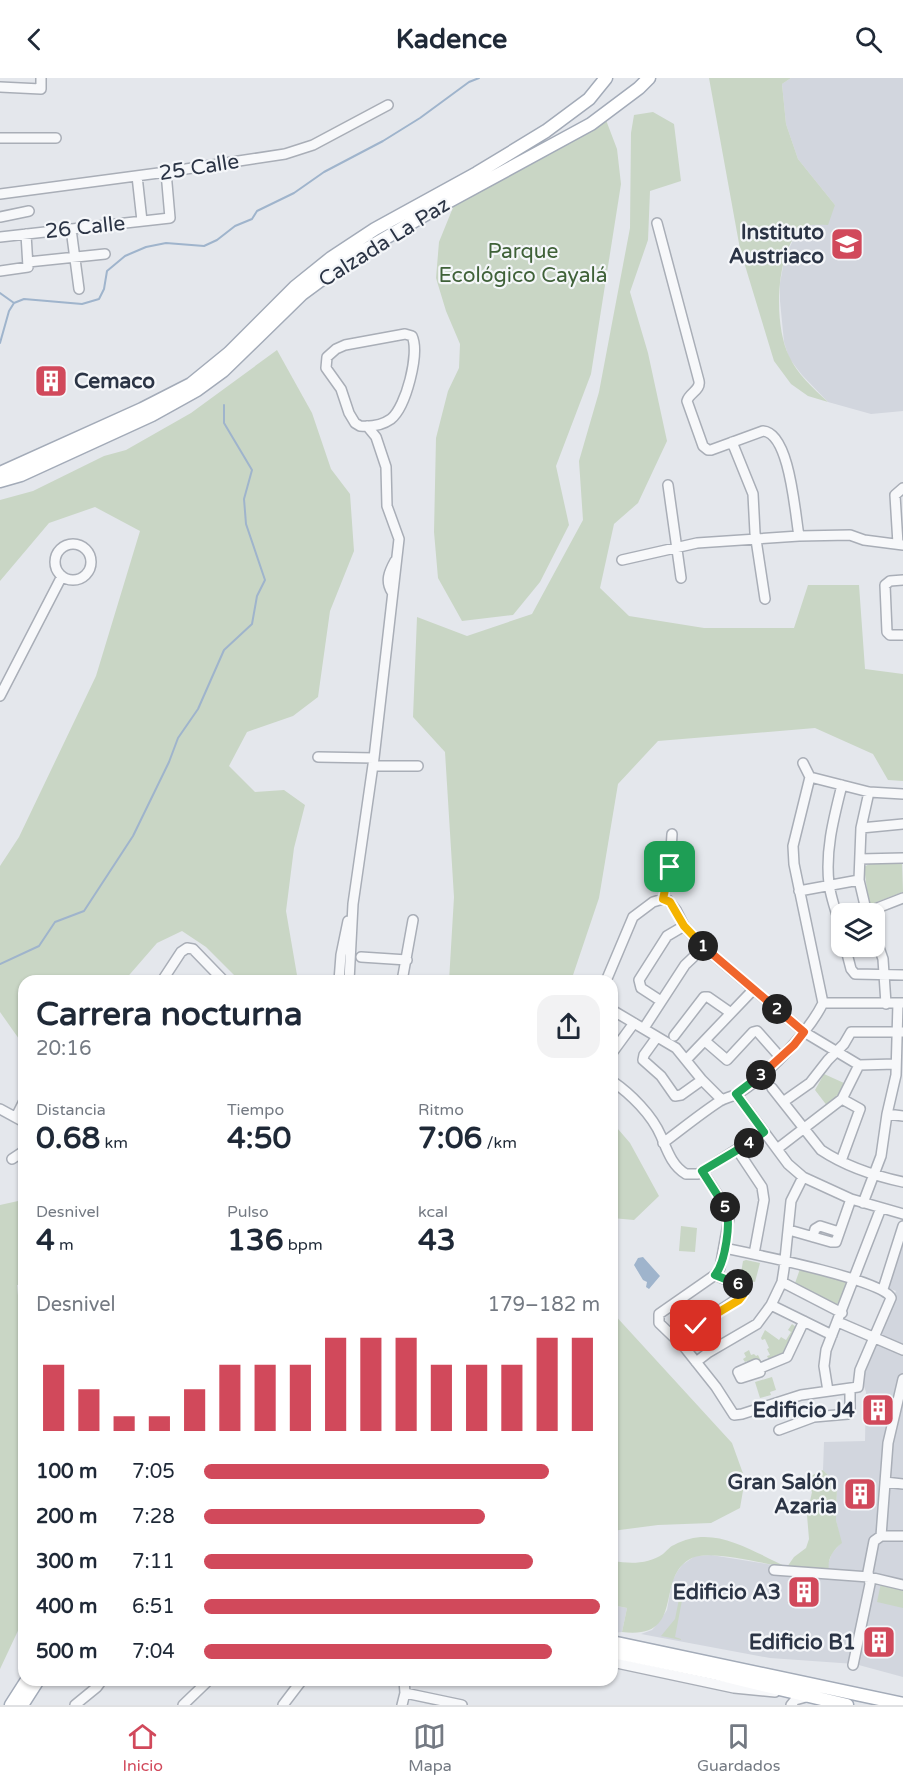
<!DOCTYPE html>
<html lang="es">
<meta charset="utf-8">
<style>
:root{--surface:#fff;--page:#f2f2f3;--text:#1f2937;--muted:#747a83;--line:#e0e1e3;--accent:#d1495b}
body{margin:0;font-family:"Varela Round",sans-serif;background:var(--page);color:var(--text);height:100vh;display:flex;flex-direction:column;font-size:22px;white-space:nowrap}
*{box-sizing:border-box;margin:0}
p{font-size:20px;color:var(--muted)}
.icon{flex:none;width:33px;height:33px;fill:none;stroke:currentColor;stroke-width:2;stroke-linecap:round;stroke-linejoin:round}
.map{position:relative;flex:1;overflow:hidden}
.drawer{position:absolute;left:18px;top:897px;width:600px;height:711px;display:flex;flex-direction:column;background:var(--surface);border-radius:18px;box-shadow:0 2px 4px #0004}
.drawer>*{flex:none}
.tools{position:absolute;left:831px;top:825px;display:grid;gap:12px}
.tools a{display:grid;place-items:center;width:54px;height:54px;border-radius:12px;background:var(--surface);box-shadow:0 2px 4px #0004;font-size:30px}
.pin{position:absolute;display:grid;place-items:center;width:51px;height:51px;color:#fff;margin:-26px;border-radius:12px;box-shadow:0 3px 9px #0006}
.km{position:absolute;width:30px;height:30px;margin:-15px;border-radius:50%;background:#222;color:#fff;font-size:16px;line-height:30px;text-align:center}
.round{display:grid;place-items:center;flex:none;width:63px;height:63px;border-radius:18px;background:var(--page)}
.headline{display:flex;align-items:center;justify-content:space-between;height:102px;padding:0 18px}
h1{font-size:33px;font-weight:800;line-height:45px}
.metrics{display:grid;grid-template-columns:repeat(3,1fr);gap:9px;height:102px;padding:6px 18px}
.metrics div{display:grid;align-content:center}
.metrics b{font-size:30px;font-weight:800}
.metrics small{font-size:16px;font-weight:400}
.metrics p{font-size:16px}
.chart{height:168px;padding:12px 18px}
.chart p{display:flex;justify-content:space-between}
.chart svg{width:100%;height:108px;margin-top:6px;stroke:var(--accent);stroke-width:6}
ul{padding:0 18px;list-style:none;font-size:20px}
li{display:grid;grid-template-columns:96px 72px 1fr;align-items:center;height:45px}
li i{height:15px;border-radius:8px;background:var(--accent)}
header{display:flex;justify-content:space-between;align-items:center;height:78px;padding:0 18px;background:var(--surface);font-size:27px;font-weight:800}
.menu{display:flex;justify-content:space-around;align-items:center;height:84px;border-top:2px solid var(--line);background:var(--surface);font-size:16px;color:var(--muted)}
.menu a{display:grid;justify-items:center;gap:3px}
.menu .on{color:var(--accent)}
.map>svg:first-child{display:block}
</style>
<header><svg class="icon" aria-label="back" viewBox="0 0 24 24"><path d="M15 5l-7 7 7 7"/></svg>Kadence<svg class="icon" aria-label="search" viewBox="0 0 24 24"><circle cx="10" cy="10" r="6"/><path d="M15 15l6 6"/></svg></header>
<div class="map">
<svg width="903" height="1627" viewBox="0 0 903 1627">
<rect width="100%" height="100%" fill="#e4e7ec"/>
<path fill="#d2d6de" d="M791,0H903V333L871,336L828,324L802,297L789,280L784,264L780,223V205L785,178L798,153L835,127L798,81L786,46L782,6Z
M903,1157V1599L855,1586L770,1580L641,1556L652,1552L659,1544L667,1532L672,1504L677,1494L682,1487L695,1478L711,1477L786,1489L828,1486L832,1475L841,1465L836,1442L837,1409L835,1404L823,1392L824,1364L865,1363L866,1314L860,1297L896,1213L886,1209Z
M612,1527L627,1530L622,1554L612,1555Z"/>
<path fill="#c9d6c5" d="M709,0H791L782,6L786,46L798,81L835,127L828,147C818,147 805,145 798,154C775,180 774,248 789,278C797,296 813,310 828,324L808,318L791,306L774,283L740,171Z
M653,34L674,46L681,103L650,113L648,162L630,214L648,275L667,363L638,425L614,446L600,510L629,538L704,550H794L808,507H859L865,591L903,596V703L888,702L873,676L815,650L658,663L618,706L599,820L571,903H449L454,819L445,674L413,639L417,539L467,558L532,536L583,442L579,383L599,314L630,150L631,55L634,37Z
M606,42L617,71L621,106L591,296L556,388L569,447L540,504L513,537L462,543L438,500L434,454L436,360L448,313L459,290L460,266L446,233L436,200L439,164L454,127Z
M277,272L312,335L331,391L350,416L354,473L330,533L318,619L293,638L247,654L229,688L255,714L284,712L305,727L294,770L286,833L298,903H240L206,869L182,853L157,865L124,903H24V968L0,934V788L19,759L96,598L140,453L95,429L49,445L0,503V422L33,413L104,378L126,372L191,335Z
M902,784L903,814L869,827L864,789L871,785Z
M824,996L844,1005L838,1018L828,1029L815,1012Z
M612,1044L630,1065L659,1118L634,1142L612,1140Z
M18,1123L24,1134V1207H17L24,1281V1540L0,1591V1127Z
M681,1148L697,1150L695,1174L679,1173Z
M746,1182L760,1185L755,1204L740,1201L743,1183Z
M800,1191L848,1203L837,1227L839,1230L794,1208Z
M612,1234L732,1365L745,1401L740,1430L711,1445L658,1447L612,1453Z
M792,1246L796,1249L787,1276L762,1287L749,1285L747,1283L745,1284L743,1281L746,1279L744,1275L749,1272L751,1277L754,1276L756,1278L758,1277L762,1285L769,1282L767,1278L770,1277L767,1271L769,1270L765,1261L762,1262L761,1260L765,1252L779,1262L781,1259L786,1262L791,1254L788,1252Z
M772,1299L776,1312L770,1314L771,1317L760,1320L755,1304Z
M823,1392L835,1404L837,1409L836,1442L842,1465C833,1472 827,1481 829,1492C816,1491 802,1491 788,1489C766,1487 710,1471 692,1480C653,1499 688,1562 622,1554L627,1530L612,1527V1492L614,1483C630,1486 649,1486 663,1476C667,1473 669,1469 674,1467C713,1445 751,1473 787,1489L794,1479L806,1470L809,1461L807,1437L812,1414L805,1401Z
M881,1505L903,1510V1530L877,1524Z
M681,1511L684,1512L675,1559L681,1561V1562L661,1558L675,1541Z"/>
<path fill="#9fb4cc" d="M643,1179L660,1198L649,1211L646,1209L647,1204L643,1202L634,1187L638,1180Z"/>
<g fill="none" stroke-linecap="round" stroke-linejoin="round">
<path stroke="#9fb4cc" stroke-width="2" d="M0,215L14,225
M0,265L9,233L14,225L24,221L82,226L99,221L104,211L107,193L125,178L146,169L166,165L204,168L217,162L235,148L252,141L257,133L294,115L324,94L383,63L420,40L469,4L479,0
M0,886L39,868L55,844L84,833L133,758L169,684L178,660L198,631L224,572L252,546L257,518L265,502L246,446L244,421L252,392L224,345V327"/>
<g stroke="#a9aeb7" stroke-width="12">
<path id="minor" d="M0,9L41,11V0
M0,60H56
M137,98L142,143
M0,116L166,94L285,76L313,67L388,27
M0,139L29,133
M657,145L699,303C701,312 689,315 687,323L703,368L708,372H711L763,353C790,355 795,436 799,458
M71,151L79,211
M0,159L170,140L166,94
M28,184L105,176
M0,193L28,189L26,156
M405,256L412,258C420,275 406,329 391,341C381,348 371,349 360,348L355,345L349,335L341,311L326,290L327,279L336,271L345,267Z
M732,364L753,416L755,455L765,521
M668,407L681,500
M898,466L895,417L903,410
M55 484a18 18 0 1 1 36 0a18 18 0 1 1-36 0Z
M622,482L697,465L799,458L850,457L864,462L903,467
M903,502L890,503L885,507L887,554L890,557H903
M392,514C385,503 389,494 395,483
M0,618L62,498
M318,679L374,680
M373,688H418
M810,699L869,714L903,716
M861,750L903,746
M860,781L903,780
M799,813L859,802
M663,821L670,789L672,756
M867,834L903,820
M867,836L859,802L861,750L869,714
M842,852C837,837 831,821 829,806C825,772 834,739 842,707
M874,855L883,881L886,926
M845,868L851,891L855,896L903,897
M361,879L407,882
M162,903L181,874L187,870L193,871L224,903
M339,903L341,877L348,843
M349,903L353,826L374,680L399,461L387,428L386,389L376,359L367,348
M402,903L413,842
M606,903L633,839L653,824L663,821H667L676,832L684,848L704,869L804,954L859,987L896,986
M661,923L641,910L639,902L667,858L684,848
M823,925H902
M612,932L676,970L702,1002L722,1022
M644,950L685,887L704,869
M674,958L704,919H708L731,935
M657,959L644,977L643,982L661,998L675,1018L681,1017L702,1002
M705,963L727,982L753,954L757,953L780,979
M612,975L634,945
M687,981L753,912
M612,1003C631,1016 652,1037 661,1058C667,1072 672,1088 686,1096H698L764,1054
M772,1010L821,1072C845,1088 875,1098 903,1104
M736,1016L788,1086L803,1099L851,1121L903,1136
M783,1024L810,1005L828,982L844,966L851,954H903
M0,1031L24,1044
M887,1036L903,1038
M16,1039L24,1023
M663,1065C682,1051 700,1036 720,1023C725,1020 731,1019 737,1016C765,1000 809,954 823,925L794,786L793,768L810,699L803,685
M777,1071L842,1021L859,987
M738,1073L762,1109L764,1122L754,1176
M12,1081L24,1073
M841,1083L860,1031L842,1021
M702,1093L725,1128L729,1140L720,1190L715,1197L659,1236V1245L685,1270L716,1309L734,1337L742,1336L801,1317L858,1309L860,1292L891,1220C885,1202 748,1175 724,1170
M863,1125L881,1078L887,1036L896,997L898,925
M789,1152L831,1164H836L851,1121
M813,1159L815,1151L820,1148L839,1154
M782,1204L842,1235
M883,1211L903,1148
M771,1227L832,1257
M838,1244L903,1272
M678,1263L696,1248L743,1217L745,1210L715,1197
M696,1284L709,1274L757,1246L771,1227L782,1204L784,1191L791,1123L803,1099
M758,1291L760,1294L741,1300L738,1294L756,1286L758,1291L787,1279L804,1243
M828,1313L824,1288L826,1272L881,1130
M779,1352L814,1339L848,1336L850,1331V1311
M885,1404L903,1406
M881,1458H903
M774,1492L869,1499L903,1507
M612,1584L734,1610L775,1614
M853,1587L870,1506L868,1494L874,1463L881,1458L888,1365L903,1301
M405,1615L462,1627
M75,1627L97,1609L102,1602
M183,1627L209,1602
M283,1627L302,1602
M402,1627L405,1615L404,1602
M791,1627L795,1622L806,1619"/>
</g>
<g stroke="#a3abb8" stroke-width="15">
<path id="major" d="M0,395L142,331L191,306L229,275L295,209L331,180L375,151L477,95L546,53L589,21L606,0
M0,403L21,397L152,337L197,312L223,293L302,216L348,182L433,132L591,46L639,10L649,0
M612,1564L903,1626
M612,1574L717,1596L847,1627
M11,1627L27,1602
M22,1627L38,1602"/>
</g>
<use href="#minor" stroke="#f7f8fa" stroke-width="9"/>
<use href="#major" stroke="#fff" stroke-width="12"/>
</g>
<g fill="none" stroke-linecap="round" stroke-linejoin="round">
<g stroke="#fff" stroke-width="12">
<path id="split-1" d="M670,789L663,821L670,824L684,848L703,868"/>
</g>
<g stroke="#fff" stroke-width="12">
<path id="split-2" d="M703,868L777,931"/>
</g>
<g stroke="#fff" stroke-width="12">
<path id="split-3" d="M761,997L794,967L804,954L777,931"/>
</g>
<g stroke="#fff" stroke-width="12">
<path id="split-4" d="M749,1065L764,1054L736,1016L761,997"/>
</g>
<g stroke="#fff" stroke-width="12">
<path id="split-5" d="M725,1129L702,1093L749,1065"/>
</g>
<g stroke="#fff" stroke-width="12">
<path id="split-6" d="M725,1129C732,1143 725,1185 715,1197L738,1206"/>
</g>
<g stroke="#fff" stroke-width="12">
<path id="split-7" d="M696,1248L739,1222L743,1217L745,1210L738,1206"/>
</g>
<use href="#split-1" stroke="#f5b400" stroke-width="8"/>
<use href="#split-2" stroke="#f0652b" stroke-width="8"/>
<use href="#split-3" stroke="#f0652b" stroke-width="8"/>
<use href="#split-4" stroke="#22a559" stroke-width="8"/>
<use href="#split-5" stroke="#22a559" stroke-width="8"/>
<use href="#split-6" stroke="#22a559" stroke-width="8"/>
<use href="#split-7" stroke="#f5b400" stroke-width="8"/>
</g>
<defs>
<g id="school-square" transform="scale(1.725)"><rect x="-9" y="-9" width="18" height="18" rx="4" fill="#d1495b" stroke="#f4f6f9"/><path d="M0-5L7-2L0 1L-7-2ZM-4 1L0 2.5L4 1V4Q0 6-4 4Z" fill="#fff"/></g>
<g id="building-square" transform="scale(1.725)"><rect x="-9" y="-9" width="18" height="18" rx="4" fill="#d1495b" stroke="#f4f6f9"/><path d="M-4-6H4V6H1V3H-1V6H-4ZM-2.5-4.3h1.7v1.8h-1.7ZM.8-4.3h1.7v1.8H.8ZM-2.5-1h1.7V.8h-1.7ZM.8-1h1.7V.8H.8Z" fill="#fff"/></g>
</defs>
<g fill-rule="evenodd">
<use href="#school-square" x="847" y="166"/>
<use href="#building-square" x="51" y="303"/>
<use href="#building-square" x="878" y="1332"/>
<use href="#building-square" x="860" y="1416"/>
<use href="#building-square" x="804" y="1514"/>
<use href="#building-square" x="879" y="1564"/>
</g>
<g text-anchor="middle" stroke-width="4.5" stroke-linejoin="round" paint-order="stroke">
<g font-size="21" fill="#2b3445" stroke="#f4f6f9">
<text transform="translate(199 89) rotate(-9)" y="7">25 Calle</text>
<text transform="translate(85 149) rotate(-6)" y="7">26 Calle</text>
<text transform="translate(384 164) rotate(-32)" y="7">Calzada La Paz</text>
</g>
<g font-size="21" font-weight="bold" fill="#2b3445" stroke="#f4f6f9" text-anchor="end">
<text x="824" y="161">Instituto<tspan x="824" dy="24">Austriaco</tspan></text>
<text x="74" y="310" text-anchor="start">Cemaco</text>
<text x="855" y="1339">Edificio J4</text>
<text x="837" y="1411">Gran Salón<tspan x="837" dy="24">Azaria</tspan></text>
<text x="781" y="1521">Edificio A3</text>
<text x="856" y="1571">Edificio B1</text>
</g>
<g font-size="21" fill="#3f6138" stroke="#f4f6f9">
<text x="523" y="180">Parque<tspan x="523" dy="24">Ecológico Cayalá</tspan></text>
</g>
</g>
</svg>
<div class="tools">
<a><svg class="icon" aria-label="layers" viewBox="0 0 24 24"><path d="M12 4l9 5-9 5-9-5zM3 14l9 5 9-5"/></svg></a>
</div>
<div class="pin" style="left:670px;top:789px;background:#1e9e55"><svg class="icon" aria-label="arrive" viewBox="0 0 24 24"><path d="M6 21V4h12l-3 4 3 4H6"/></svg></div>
<div class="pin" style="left:696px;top:1248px;background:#d93025"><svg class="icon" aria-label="check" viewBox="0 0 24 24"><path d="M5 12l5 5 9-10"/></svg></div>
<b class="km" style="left:703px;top:868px">1</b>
<b class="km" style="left:777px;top:931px">2</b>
<b class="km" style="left:761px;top:997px">3</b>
<b class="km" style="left:749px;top:1065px">4</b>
<b class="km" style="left:725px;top:1129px">5</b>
<b class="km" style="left:738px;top:1206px">6</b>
<section class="drawer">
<div class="headline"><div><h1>Carrera nocturna</h1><p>20:16</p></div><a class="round"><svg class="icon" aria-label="share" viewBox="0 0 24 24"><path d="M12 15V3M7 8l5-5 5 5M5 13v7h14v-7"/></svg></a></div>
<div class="metrics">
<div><p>Distancia</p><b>0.68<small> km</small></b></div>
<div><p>Tiempo</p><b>4:50</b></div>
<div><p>Ritmo</p><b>7:06<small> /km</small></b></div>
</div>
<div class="metrics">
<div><p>Desnivel</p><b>4<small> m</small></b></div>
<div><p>Pulso</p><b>136<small> bpm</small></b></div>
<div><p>kcal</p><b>43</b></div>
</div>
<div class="chart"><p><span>Desnivel</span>179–182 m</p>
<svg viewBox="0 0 160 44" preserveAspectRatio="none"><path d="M5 44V17M15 44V27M25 44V38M35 44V38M45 44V27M55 44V17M65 44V17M75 44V17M85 44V6M95 44V6M105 44V6M115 44V17M125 44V17M135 44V17M145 44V6M155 44V6"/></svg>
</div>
<ul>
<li><b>100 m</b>7:05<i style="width:87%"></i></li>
<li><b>200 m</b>7:28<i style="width:71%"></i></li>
<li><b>300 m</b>7:11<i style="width:83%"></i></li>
<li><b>400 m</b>6:51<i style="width:100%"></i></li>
<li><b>500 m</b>7:04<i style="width:88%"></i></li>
</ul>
</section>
</div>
<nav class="menu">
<a class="on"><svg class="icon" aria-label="home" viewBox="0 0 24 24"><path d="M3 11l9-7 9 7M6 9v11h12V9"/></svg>Inicio</a>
<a><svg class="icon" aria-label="map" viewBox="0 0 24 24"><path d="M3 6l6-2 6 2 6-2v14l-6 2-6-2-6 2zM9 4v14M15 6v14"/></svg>Mapa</a>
<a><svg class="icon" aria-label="saved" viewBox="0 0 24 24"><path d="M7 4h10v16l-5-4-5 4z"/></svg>Guardados</a>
</nav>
